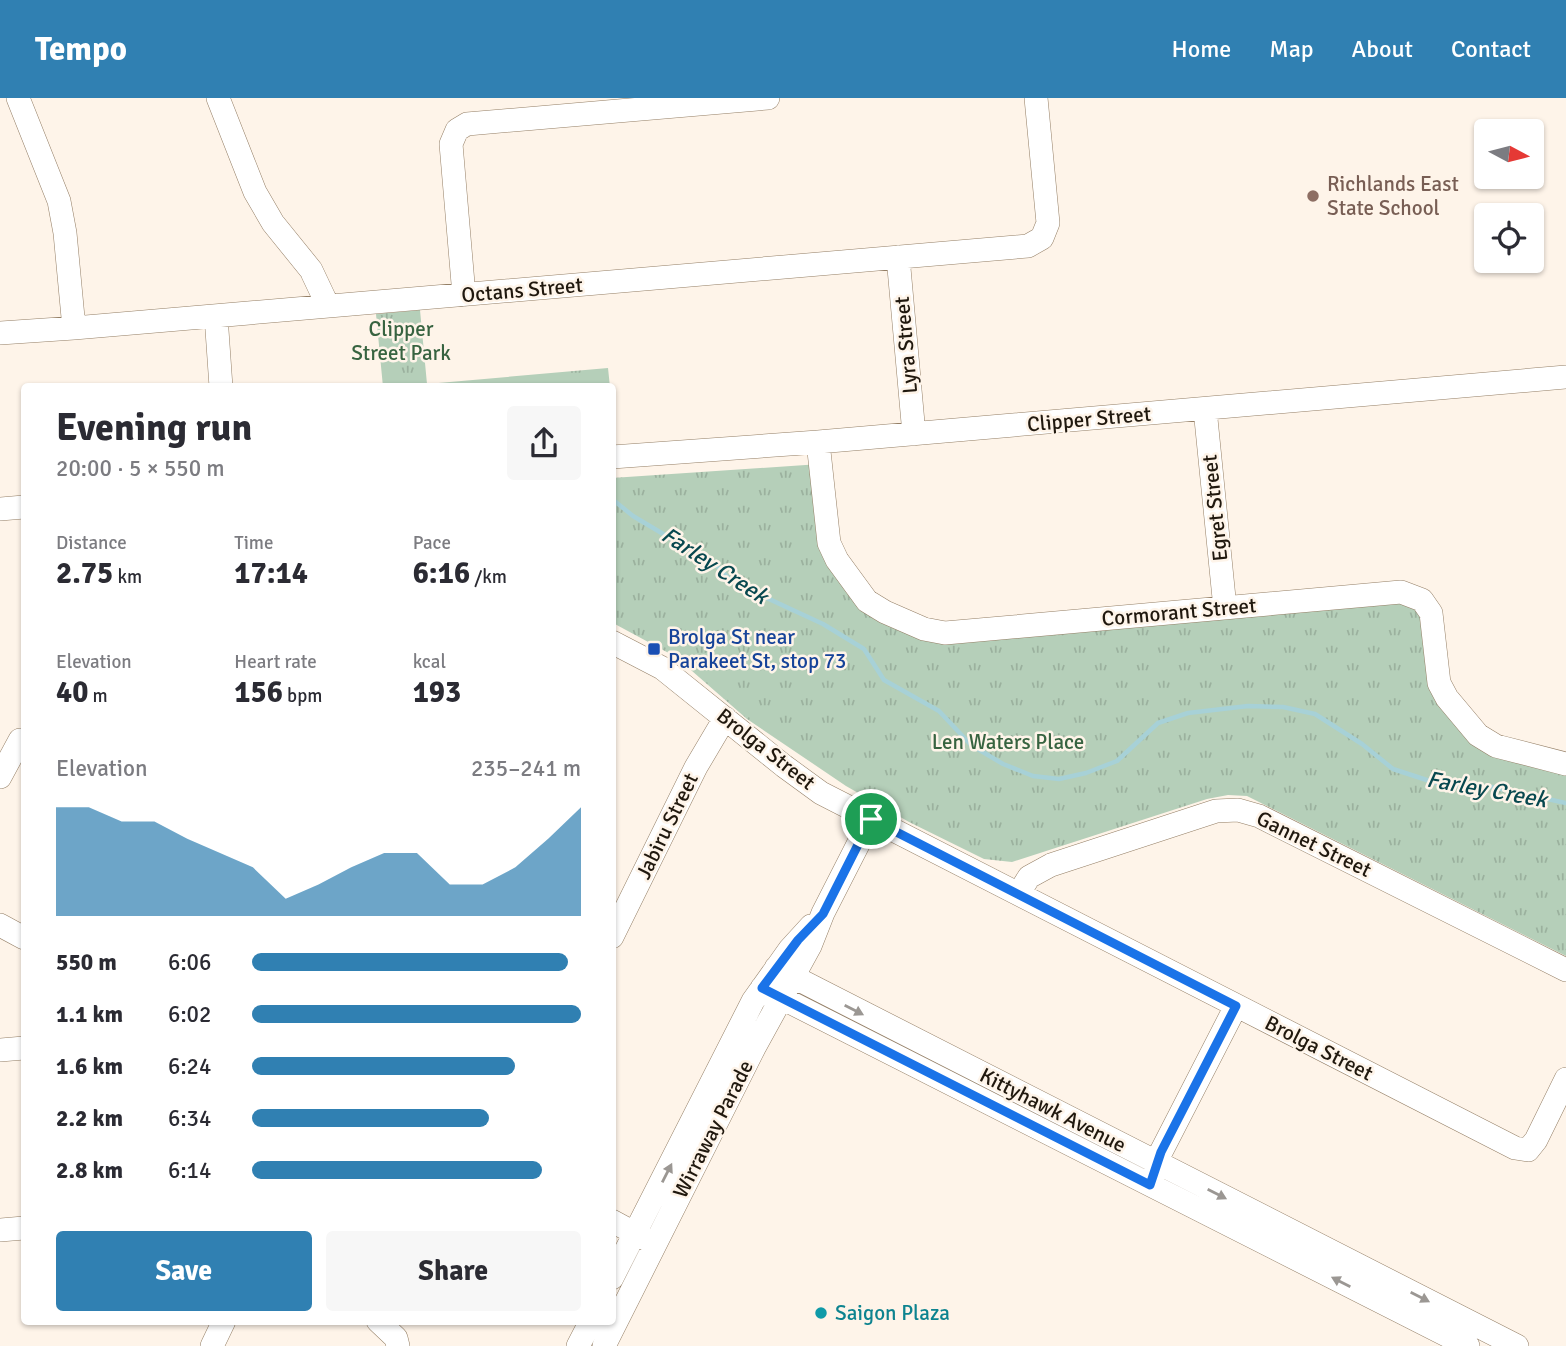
<!DOCTYPE html>
<meta charset="utf-8">
<style>
:root{--surface:#fff;--page:#f7f7f7;--text:#2b2b33;--muted:#7c7c81;--accent:#3080b2}
body{margin:0;font-family:Signika,sans-serif;background:var(--page);color:var(--text);height:100vh;display:flex;flex-direction:column;font-size:26px;white-space:nowrap}
*{box-sizing:border-box;margin:0}
p{font-size:23px;color:var(--muted)}
.icon{flex:none;width:38px;height:38px;fill:none;stroke:currentColor;stroke-width:2;stroke-linecap:round;stroke-linejoin:round}
.map{position:relative;flex:1;overflow:hidden}
.sheet{position:absolute;left:21px;top:285px;width:595px;height:942px;display:flex;flex-direction:column;background:var(--surface);border-radius:7px;box-shadow:0 2px 5px #0004}
.sheet>*{flex:none}
.needle{width:46px;rotate:97deg}
.tools{position:absolute;left:1474px;top:21px;display:grid;gap:14px}
.tools a{display:grid;place-items:center;width:70px;height:70px;border-radius:7px;background:var(--surface);box-shadow:0 2px 5px #0004;font-size:35px}
.pin{position:absolute;display:grid;place-items:center;width:60px;height:60px;color:#fff;margin:-30px;border:4px solid #fff;border-radius:50%;box-shadow:0 2px 7px #0007}
.round{display:grid;place-items:center;flex:none;width:74px;height:74px;border-radius:7px;background:var(--page)}
.headline{display:flex;align-items:center;justify-content:space-between;height:119px;padding:0 35px}
h1{font-size:38px;font-weight:700;line-height:52px}
.figures{display:grid;grid-template-columns:repeat(3,1fr);gap:10px;height:119px;padding:7px 35px}
.figures div{display:grid;align-content:center}
.figures b{font-size:30px;font-weight:700}
.figures small{font-size:19px;font-weight:400}
.figures p{font-size:19px}
.chart{height:196px;padding:14px 35px}
.chart p{display:flex;justify-content:space-between}
.chart svg{width:100%;height:126px;margin-top:7px;fill:var(--accent);opacity:.7}
.cta{display:flex;gap:14px;margin-top:auto;padding:14px 35px}
.cta a{flex:1;height:80px;border-radius:7px;background:var(--accent);color:#fff;font-size:28px;font-weight:700;line-height:80px;text-align:center}
.cta a+a{background:var(--page);color:var(--text)}
ul{padding:0 35px;list-style:none;font-size:23px}
li{display:grid;grid-template-columns:112px 84px 1fr;align-items:center;height:52px}
li i{height:18px;border-radius:9px;background:var(--accent)}
header{display:flex;align-items:center;gap:42px;box-sizing:border-box;height:98px;padding:0 35px;background:var(--accent);color:#fff}
header strong{font-size:33px}
nav{display:flex;gap:38px;margin-inline-start:auto;font-size:24px}
.map>svg:first-child{display:block}
</style>
<header>
<strong>Tempo</strong>
<nav><a>Home</a><a>Map</a><a>About</a><a>Contact</a></nav>
</header>
<div class="map">
<svg width="1566" height="1248" viewBox="0 0 1566 1248">
<defs>
<pattern id="park-tufts" width="24" height="20" patternUnits="userSpaceOnUse" patternTransform="scale(1.75)"><rect width="24" height="20" fill="#b5cfb9"/><path d="M3 7l-1-3M5 7V3M7 7l1-3M15 17l-1-3M17 17v-4M19 17l1-3" fill="none" stroke="#9bb19e"/></pattern>
</defs>
<rect width="100%" height="100%" fill="#fef4e9"/>
<path fill="url(#park-tufts)" d="M420,212L427,286L608,270L610,289H383L376,216Z
M820,366L829,445L867,503L924,531L1422,502L1439,585L1478,637L1566,666V858L1247,698L1228,697L1207,701L1012,764L984,761L909,724L846,688L747,621L676,559L613,525L612,380Z"/>
<g fill="none" stroke-linecap="round" stroke-linejoin="round">
<path stroke="#a7d1d7" stroke-width="4.5" d="M612,401L633,418L717,468L732,484L823,526L864,551L884,582L939,613L971,647L1003,666L1033,678L1059,681L1086,675L1117,663L1158,625L1188,615L1248,608L1283,609L1315,616L1362,646L1393,671L1442,687L1492,689L1566,705"/>
<g stroke="#947f66" stroke-width="24">
<path id="minor" d="M18,0L59,103L65,135L74,230
M218,0L255,94L273,125L311,172L328,208
M898,159L914,336
M464,197L451,46L457,32L467,26L768,0
M216,218L221,289
M0,235L74,230L1028,148L1042,140L1048,125L1036,0
M1205,311L1225,510
M818,344L829,445L837,462L867,503L885,514L924,531L945,535L1401,494L1422,502L1431,515L1439,585L1447,600L1478,637L1496,648L1566,666
M612,359L818,344L1566,279
M0,411L24,409
M612,544L662,570L784,668L821,695L1515,1050L1528,1052L1536,1042L1566,981
M0,679L20,642
M1019,795L1029,779L1051,767L1216,713L1238,712L1259,718L1566,872
M0,827L24,840
M612,839L696,669L725,620
M776,870L1517,1248
M762,890L1468,1248
M0,952L24,950
M1153,1078L1161,1054L1236,908
M612,1123L649,1143
M0,1132L24,1130
M612,1180L753,903L790,851L811,828
M378,1223L396,1240L398,1248
M212,1248L224,1223
M578,1248L591,1223
M604,1248L754,950L810,848L823,815L871,721"/>
</g>
<use href="#minor" stroke="#fff" stroke-width="23"/>
</g>
<defs><path id="oneway-solid" d="M-6-.8H1V-3.2L6.5 0L1 3.2V.8H-6Z" transform="scale(1.75)"/></defs>
<g fill="#9b9793">
<use href="#oneway-solid" transform="translate(854 912) rotate(27)"/>
<use href="#oneway-solid" transform="translate(667 1075) rotate(-63)"/>
<use href="#oneway-solid" transform="translate(1217 1096) rotate(27)"/>
<use href="#oneway-solid" transform="translate(1341 1184) rotate(-153)"/>
<use href="#oneway-solid" transform="translate(1420 1199) rotate(27)"/>
</g>
<g fill="none" stroke-linecap="round" stroke-linejoin="round">
<g stroke="#fff" stroke-width="14">
<path id="route" d="M871,721L1236,908L1161,1054L1150,1087L762,890L798,842L823,816Z"/>
</g>
<use href="#route" stroke="#1a73e8" stroke-width="9"/>
</g>
<circle fill="#8d6e63" stroke="#fef4e9" stroke-width="2.5" cx="1313" cy="98" r="7"/>
<rect fill="#1a4fb4" stroke="#fef4e9" stroke-width="2.5" x="647" y="544" width="14" height="14" rx="3.5"/>
<circle fill="#0f9aa8" stroke="#fef4e9" stroke-width="2.5" cx="821" cy="1215" r="7"/>
<g text-anchor="middle" stroke-width="5" stroke-linejoin="round" paint-order="stroke">
<g font-size="21" fill="#785e54" stroke="#fef4e9" text-anchor="start">
<text x="1327" y="93">Richlands East<tspan x="1327" dy="24">State School</tspan></text>
</g>
<g font-size="21" fill="#20180e" stroke="#fef4e9">
<text transform="translate(522 192) rotate(-5)" y="7">Octans Street</text>
<text transform="translate(906 247) rotate(-95)" y="7">Lyra Street</text>
<text transform="translate(1089 321) rotate(-5)" y="7">Clipper Street</text>
<text transform="translate(1215 410) rotate(-96)" y="7">Egret Street</text>
<text transform="translate(1179 514) rotate(-5)" y="7">Cormorant Street</text>
<text transform="translate(766 651) rotate(38)" y="7">Brolga Street</text>
<text transform="translate(667 728) rotate(-64)" y="7">Jabiru Street</text>
<text transform="translate(1314 746) rotate(26)" y="7">Gannet Street</text>
<text transform="translate(1319 950) rotate(27)" y="7">Brolga Street</text>
<text transform="translate(1053 1012) rotate(27)" y="7">Kittyhawk Avenue</text>
<text transform="translate(713 1031) rotate(-63)" y="7">Wirraway Parade</text>
</g>
<g font-size="21" fill="#376340" stroke="#fef4e9">
<text x="401" y="238">Clipper<tspan x="401" dy="24">Street Park</tspan></text>
<text x="1008" y="651">Len Waters Place</text>
</g>
<g font-size="21" fill="#164399" stroke="#fef4e9" text-anchor="start">
<text x="668" y="546">Brolga St near<tspan x="668" dy="24">Parakeet St, stop 73</tspan></text>
</g>
<g font-size="21" fill="#0d838f" stroke="#fef4e9" text-anchor="start">
<text x="835" y="1222">Saigon Plaza</text>
</g>
<g font-size="23" font-style="italic" fill="#08484f" stroke="#fef4e9">
<text transform="translate(715 467) rotate(33)" y="8">Farley Creek</text>
<text transform="translate(1487 691) rotate(10)" y="8">Farley Creek</text>
</g>
</g>
</svg>
<div class="tools">
<a><svg class="needle" viewBox="-14 -14 28 28"><path d="M0-13l5 13h-10z" fill="#e53935"/><path d="M0 13l5-13h-10z" fill="#7c7c81"/></svg></a>
<a><svg class="icon" aria-label="locate" viewBox="0 0 24 24"><circle cx="12" cy="12" r="6"/><path d="M12 2v4M12 18v4M2 12h4M18 12h4"/></svg></a>
</div>
<div class="pin" style="left:871px;top:721px;background:#1e9e55"><svg class="icon" aria-label="arrive" viewBox="0 0 24 24"><path d="M6 21V4h12l-3 4 3 4H6"/></svg></div>
<section class="sheet">
<div class="headline"><div><h1>Evening run</h1><p>20:00 · 5 × 550 m</p></div><a class="round"><svg class="icon" aria-label="share" viewBox="0 0 24 24"><path d="M12 15V3M7 8l5-5 5 5M5 13v7h14v-7"/></svg></a></div>
<div class="figures">
<div><p>Distance</p><b>2.75<small> km</small></b></div>
<div><p>Time</p><b>17:14</b></div>
<div><p>Pace</p><b>6:16<small> /km</small></b></div>
</div>
<div class="figures">
<div><p>Elevation</p><b>40<small> m</small></b></div>
<div><p>Heart rate</p><b>156<small> bpm</small></b></div>
<div><p>kcal</p><b>193</b></div>
</div>
<div class="chart"><p><span>Elevation</span>235–241 m</p>
<svg viewBox="0 0 160 44" preserveAspectRatio="none"><path d="M0 44V6L10 6L20 11L30 11L40 17L50 22L60 27L70 38L80 33L90 27L100 22L110 22L120 33L130 33L140 27L150 17L160 6V44z"/></svg>
</div>
<ul>
<li><b>550 m</b>6:06<i style="width:96%"></i></li>
<li><b>1.1 km</b>6:02<i style="width:100%"></i></li>
<li><b>1.6 km</b>6:24<i style="width:80%"></i></li>
<li><b>2.2 km</b>6:34<i style="width:72%"></i></li>
<li><b>2.8 km</b>6:14<i style="width:88%"></i></li>
</ul>
<div class="cta"><a>Save</a><a>Share</a></div>
</section>
</div>
